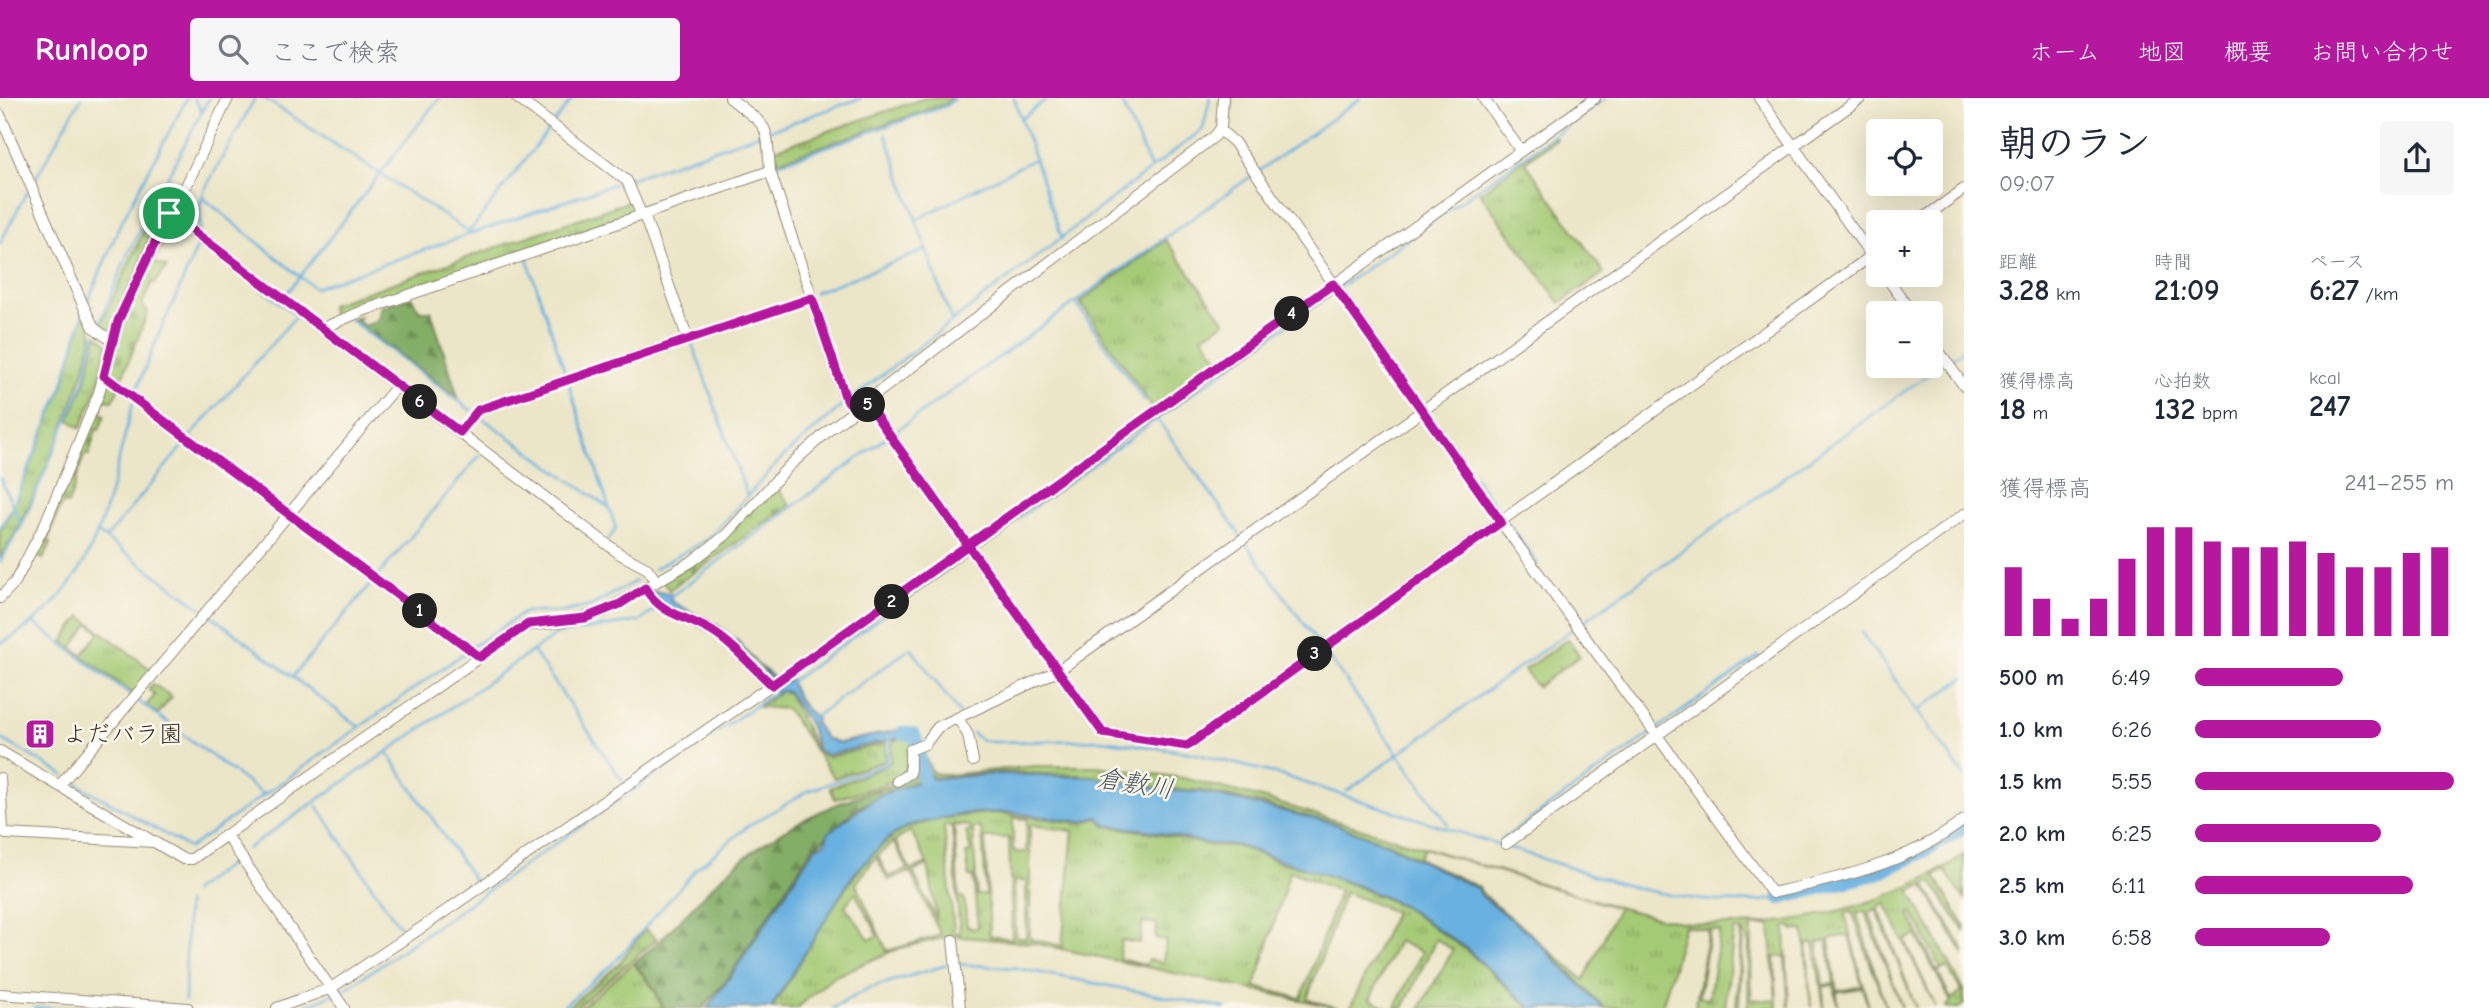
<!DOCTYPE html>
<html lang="ja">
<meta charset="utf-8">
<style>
:root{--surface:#fff;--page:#f6f6f7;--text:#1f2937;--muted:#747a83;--accent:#b5179e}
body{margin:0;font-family:"Comic Neue","Klee One",sans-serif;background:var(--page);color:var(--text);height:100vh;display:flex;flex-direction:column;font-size:26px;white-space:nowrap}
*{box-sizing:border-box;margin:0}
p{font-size:23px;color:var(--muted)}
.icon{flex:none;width:38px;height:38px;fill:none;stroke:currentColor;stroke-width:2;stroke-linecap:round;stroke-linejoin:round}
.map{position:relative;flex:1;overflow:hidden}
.drawer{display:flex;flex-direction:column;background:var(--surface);width:525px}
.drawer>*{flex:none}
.buttons{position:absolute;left:1866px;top:21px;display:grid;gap:14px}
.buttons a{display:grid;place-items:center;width:77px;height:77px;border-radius:7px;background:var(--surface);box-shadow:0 7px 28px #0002;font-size:35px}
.pin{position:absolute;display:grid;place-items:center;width:60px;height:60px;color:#fff;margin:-30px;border:4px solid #fff;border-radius:50%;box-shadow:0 2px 7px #0007}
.km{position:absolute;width:35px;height:35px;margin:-18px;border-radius:50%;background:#222;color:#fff;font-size:19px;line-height:35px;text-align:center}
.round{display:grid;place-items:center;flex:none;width:74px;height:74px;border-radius:7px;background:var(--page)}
.overview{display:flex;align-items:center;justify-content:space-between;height:119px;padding:0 35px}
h1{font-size:38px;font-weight:800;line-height:52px}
.figures{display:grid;grid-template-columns:repeat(3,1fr);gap:10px;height:119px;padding:7px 35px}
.figures div{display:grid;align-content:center}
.figures b{font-size:30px;font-weight:800}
.figures small{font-size:19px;font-weight:400}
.figures p{font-size:19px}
.chart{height:196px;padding:14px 35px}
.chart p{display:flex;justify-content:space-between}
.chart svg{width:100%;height:126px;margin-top:7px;stroke:var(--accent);stroke-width:6}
ul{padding:0 35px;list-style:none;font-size:23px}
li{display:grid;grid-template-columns:112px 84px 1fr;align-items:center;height:52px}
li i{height:18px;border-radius:9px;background:var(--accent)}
header{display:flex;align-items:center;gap:42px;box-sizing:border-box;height:98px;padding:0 35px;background:var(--accent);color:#fff}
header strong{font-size:33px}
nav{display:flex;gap:38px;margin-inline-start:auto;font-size:24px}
.search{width:490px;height:63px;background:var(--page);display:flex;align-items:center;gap:18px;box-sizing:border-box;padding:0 24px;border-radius:7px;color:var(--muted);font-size:26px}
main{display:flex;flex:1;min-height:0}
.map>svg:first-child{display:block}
</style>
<header>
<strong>Runloop</strong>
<div class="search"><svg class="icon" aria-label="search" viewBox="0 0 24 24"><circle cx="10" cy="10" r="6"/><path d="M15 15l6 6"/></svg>ここで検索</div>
<nav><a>ホーム</a><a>地図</a><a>概要</a><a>お問い合わせ</a></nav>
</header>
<main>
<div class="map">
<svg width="1964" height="910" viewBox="0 0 1964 910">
<defs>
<pattern id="grass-tufts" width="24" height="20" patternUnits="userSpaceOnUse" patternTransform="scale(1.75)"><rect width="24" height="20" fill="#a4ca74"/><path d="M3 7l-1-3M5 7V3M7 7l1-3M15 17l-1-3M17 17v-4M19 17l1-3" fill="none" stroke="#87a45f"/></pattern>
<pattern id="forest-firs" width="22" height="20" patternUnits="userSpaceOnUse" patternTransform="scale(1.75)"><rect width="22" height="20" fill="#83ae66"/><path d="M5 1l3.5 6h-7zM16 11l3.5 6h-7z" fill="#6c8e53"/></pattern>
<pattern id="wetland-marsh" width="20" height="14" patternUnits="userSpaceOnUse" patternTransform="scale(1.75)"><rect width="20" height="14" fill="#a4ca74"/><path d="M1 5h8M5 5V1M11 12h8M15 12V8" fill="none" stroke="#87a45f"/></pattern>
<pattern id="cemetery-stones" width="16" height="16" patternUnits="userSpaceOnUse" patternTransform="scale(1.75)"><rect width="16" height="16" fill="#a4ca74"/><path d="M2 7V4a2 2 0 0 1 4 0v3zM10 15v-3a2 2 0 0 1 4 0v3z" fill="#87a45f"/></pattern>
</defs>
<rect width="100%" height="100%" fill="#fbf7ec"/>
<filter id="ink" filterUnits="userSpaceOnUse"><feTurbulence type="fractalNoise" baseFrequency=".0143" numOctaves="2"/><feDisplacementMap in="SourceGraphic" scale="14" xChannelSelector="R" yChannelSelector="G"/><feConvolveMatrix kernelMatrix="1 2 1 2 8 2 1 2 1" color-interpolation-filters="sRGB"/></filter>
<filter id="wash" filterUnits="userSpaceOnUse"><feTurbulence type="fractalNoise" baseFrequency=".00686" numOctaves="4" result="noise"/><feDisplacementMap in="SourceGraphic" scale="28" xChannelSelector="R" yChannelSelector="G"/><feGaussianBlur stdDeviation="1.57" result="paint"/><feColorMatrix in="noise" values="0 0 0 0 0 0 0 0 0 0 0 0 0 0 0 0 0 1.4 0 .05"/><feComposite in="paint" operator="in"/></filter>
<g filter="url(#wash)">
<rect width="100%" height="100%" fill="#ece6c8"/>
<path fill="url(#grass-tufts)" stroke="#707a49" stroke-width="2" fill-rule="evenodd" d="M925,0H951L945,6L773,65V52Z
M1554,38L1556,41L1525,64L1604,175L1560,205L1480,95Z
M633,102L638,114L333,217L330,207Z
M152,114L163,118L110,236L100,229Z
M1166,142L1225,224L1203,239L1220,262L1153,310L1080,204Z
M84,216C87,222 92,229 92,236C90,274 25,428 0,459V432L12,411L63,289Z
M97,237L108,246L97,291L81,330L69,322L85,285Z
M81,518L154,574L135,597L63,544ZM89,526L100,534L82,557L72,549Z
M1568,541L1580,558L1537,589L1524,572Z
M781,593L788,595L818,655L829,659L886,645L885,663L834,680L787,611L758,609Z
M904,640L912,643C922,685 863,692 835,701L830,690L886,668L890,664L893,643Z
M925,659L932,674L945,677L1035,668H1097L1183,680L1265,701L1617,809C1633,813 1648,818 1664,821C1756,840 1889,813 1964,756V801L1945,772L1935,778L1964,827V833L1932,784L1925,787L1964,852V857L1923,787L1910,793L1964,892V906L1959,910H1945L1951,904L1916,837L1905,842L1936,910L1885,805L1878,809L1916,910L1876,811L1869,814L1902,910L1865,813L1857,816L1886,910L1852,814L1845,816L1869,910L1862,890L1837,894L1838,910L1834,887L1823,889L1824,910L1814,845L1807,846L1811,910L1804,832L1792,833L1791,828L1785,829L1789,910L1785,858L1775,859L1777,910H1748L1749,845L1743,833L1739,910H1736L1741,833L1734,832L1725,910H1695L1708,832L1684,828L1662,910H1605L1529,834L1482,796L1478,790L1389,746L1329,724L1258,705L1201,693L1128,687L1093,678L1005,674L934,679L928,675ZM1424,750L1618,810L1584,882L1483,796L1479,789L1418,760ZM1912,814L1941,870L1937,873L1909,816ZM1770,827L1776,903L1751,901L1752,828ZM1710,832L1720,833L1709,901L1699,899ZM1849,837L1862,888L1837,893L1829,841ZM1827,843L1834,885L1823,887L1818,844ZM1947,869L1962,894L1951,901L1938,874Z
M995,715L1081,725L1098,720L1105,728L1148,734L1210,747L1236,748L1285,766L1306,769L1373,795L1402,808L1466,852L1530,910H1420L1453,852L1436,841L1403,910H1395L1422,854L1398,843L1370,901L1389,910H1350L1395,814L1345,794L1307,901L1338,910L1033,845L951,838L897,851L833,879L797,910H772C803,864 861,739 916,727C942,720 967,716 995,715ZM1013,720L1027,721L1026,754H1015L1013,750ZM954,727L970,728V734H966L971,754L966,755L969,778L973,779L978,829L974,831L967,828L964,800L959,799ZM1030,727L1073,733L1062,848L1030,841ZM944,728H952L960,836L954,834ZM979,728L982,734L986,797H977L973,731ZM911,733L927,765L911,772L895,743ZM985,740H1009L1012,841L990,838ZM893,744L908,771L888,779L878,758ZM876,759L888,782L910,774L941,837L887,853L856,786ZM927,767H928L937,822L913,774ZM1290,773L1340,793L1301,900L1255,889ZM1014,783H1026V841L1016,839ZM855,795L878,837L870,842L845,808ZM1143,824L1157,826L1155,840L1166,842L1163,864L1148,862L1146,867L1119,861L1121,842L1140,845Z
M645,831L657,841L575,910H567L618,867Z
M637,862L635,867L654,892L662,910H580Z"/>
<path fill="url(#forest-firs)" stroke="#5f6c42" stroke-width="2" d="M411,199L420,213H431L458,299L351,222L361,218L357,222L364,228L378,222L381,208Z
M913,660L916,661L919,683C897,693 875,698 854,713C840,724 826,742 813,749L728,880L703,910H664L655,891L636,867L638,862C673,834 699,798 734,768C782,727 841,701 901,684Z"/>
<path fill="url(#wetland-marsh)" stroke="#707a49" stroke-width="2" d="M153,586L172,599L158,616L146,608L155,597L148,591Z"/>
<path fill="url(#cemetery-stones)" stroke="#707a49" stroke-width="2" d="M164,129L170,132L153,164L167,169L155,185L152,184L142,207L148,214L120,285L107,277L122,225Z
M107,282L119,289L113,303L104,302L99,314L105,317L99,332L96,331L89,357L85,356C77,374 76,388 68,406L64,405L59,411L48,442L51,445L43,461L32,455Z
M776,388L790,407L669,492L662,483L693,466Z"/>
<path fill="#69b1e0" stroke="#526e7f" stroke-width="2" d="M654,493L671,496V503L718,528L739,544L756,565L782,586L791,581C791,593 804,612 816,619L815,624L825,640L839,645L907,630L916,634L919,641L902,639L827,657L818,652L809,626L788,594L781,593L776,597L774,593L777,590C767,575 750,557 734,546C717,534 654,512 654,493Z
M922,660L932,681L997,676L1093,679L1173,693L1202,694L1329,724L1389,747L1478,791L1480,797L1529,835L1603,910H1531L1467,851L1402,807L1359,788L1236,747L1209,746L1148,732L1105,727L1098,719L1082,724L1010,714L969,715L910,727L887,741L853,777L771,910H707L729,881L815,750L825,744L829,734L880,697L920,683L916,664Z"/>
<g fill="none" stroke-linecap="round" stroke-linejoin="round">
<path stroke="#69b1e0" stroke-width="2.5" d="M194,0L201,12
M264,0L469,134
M1014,0L1062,141
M1120,0L1151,71
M1231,0L1228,29L1235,40
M1021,21L1048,0
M768,33L861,0
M886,37L952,224
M771,68L946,8L955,0
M1259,73L1361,0
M629,81L762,35
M33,85L81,0
M202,99L314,190L623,83
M150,109L162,116
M916,122L1036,60
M172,125L196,141
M470,133L573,0
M200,134V108L204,93L255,0
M199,144L376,277
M0,145L27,94
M527,160L567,280
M1340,189L1606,0
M815,194L926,152
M284,199L439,0
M1076,205L1145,304
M86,208L120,127L187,0
M349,221L472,313
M324,223L348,214
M97,230L129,153L209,0
M691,242L747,397
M1950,261L1964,251
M568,284L616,431L608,442
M135,298C152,245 179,196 199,144L196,140
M851,301L1203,31L1210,0
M478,317L609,410
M1157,321L1241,438
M893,335L1254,76
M190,339L296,218
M1474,378L1503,418
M0,380L22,427
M1507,423L1538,466
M0,430L13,408L62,289L83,216
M98,435L203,511
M587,437L618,461
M106,440L186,344
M1245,444L1321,549
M0,464L22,427L84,283L95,236
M654,471L709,440L782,360L845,305
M670,499L887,339
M208,515L359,629
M34,525L264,697
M1580,526L1944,265
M1861,534L1964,678
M0,546C101,491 106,405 133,305
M472,549L525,514H562L591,508L636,483
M533,553L624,685
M1325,554L1448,726
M293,578L481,356
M789,585L1335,193
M1918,613L1964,580
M814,619L911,550L959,615
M1657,631L1759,558
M972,635L981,642L992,644L1102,642L1192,655L1277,676L1624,787C1673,799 1729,810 1780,800
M0,640L64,677
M387,654L476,785
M69,681L189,750L467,553
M1347,693L1574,530
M317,708L404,835
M1500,743L1652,635
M247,751L557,536L640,523L657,510
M192,794L237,760L307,864
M957,866L1015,870L1225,910
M185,903L187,805
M34,910H82
M301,910L347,890L775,594
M561,910L613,866L697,770L748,728L808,693L886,666L891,640
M833,910L869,890L947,867"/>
<path stroke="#69b1e0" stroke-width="14" d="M902,635L914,637L916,642L923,680
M1780,800L1875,776L1924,753L1964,729"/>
</g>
</g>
<g filter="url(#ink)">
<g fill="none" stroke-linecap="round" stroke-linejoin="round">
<g stroke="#948873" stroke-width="12">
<path id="minor" d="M517,0L627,83L642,118
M730,0C770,32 766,22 770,73L844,297L855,312
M1483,0L1521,53
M1759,0L1878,167
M0,17L83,207L94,230L112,243
M1220,32L1234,44L1501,424L1772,795C1840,780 1907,766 1964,722
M169,115L620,456L648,471L656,483
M644,117L688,241
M1918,124L1964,91
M1885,177L1912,215
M323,230L365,212L770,73
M1930,241L1964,288
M104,278L480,559
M866,304L1103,635L1187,648L1878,153
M460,334L478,312L812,200
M645,490C663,519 690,518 716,536C737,550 753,570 772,588
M0,500L15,484L45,426L99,295L118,223L160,129L187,86L228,0
M958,620L968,637L973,663
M0,653L183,761H192L524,528L563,524L603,514L691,464L726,437L788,369L829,332L1215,38L1221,30L1223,0
M0,680L3,732L6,736L154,744
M897,683L910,675V652L925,646L938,629L1059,572L1861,0
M59,688L398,287
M227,738L344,910
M1506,746L1964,416
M953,842L960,910
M0,896L188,910
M277,910L331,890L424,828L901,497L1595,0"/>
</g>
<use href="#minor" stroke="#fff" stroke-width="10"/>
</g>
</g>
<g fill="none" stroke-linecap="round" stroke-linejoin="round" filter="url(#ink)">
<g stroke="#fff" stroke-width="14">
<path id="route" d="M169,115L118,223L104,278L480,559L528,526L585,520L620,506L645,490C662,519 690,518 716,536C737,550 753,570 772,587L968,447L1103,635L1187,648L1501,424L1333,186L968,447L866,304L856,312L846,301L812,200L478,312L460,334L169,115"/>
</g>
<use href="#route" stroke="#b5179e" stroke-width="9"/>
</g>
<defs>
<g id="building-square" transform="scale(1.575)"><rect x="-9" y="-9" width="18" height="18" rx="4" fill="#b5179e" stroke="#fbf7ec"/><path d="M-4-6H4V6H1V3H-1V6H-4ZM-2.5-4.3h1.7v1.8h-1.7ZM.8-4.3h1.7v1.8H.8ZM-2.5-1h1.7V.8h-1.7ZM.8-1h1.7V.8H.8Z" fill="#fff"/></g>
</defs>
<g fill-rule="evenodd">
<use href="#building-square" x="40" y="636"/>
</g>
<g text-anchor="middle" stroke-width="5" stroke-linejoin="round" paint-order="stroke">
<g font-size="24" fill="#3b2a1e" stroke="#fbf7ec" text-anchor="start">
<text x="63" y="644">よだバラ園</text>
</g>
<g font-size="26" font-style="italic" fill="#4b5962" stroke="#fbf7ec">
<text transform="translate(1135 685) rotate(9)" y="9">倉敷川</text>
</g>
</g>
</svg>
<div class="buttons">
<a><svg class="icon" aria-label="locate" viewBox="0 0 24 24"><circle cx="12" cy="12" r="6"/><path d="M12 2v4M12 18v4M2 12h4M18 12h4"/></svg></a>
<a>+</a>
<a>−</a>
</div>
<div class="pin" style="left:169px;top:115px;background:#1e9e55"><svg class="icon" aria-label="arrive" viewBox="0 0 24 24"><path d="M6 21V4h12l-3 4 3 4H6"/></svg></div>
<b class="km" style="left:420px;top:513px">1</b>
<b class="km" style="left:892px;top:504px">2</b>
<b class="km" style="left:1315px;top:556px">3</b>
<b class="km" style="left:1292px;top:216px">4</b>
<b class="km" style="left:868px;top:307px">5</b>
<b class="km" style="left:420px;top:304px">6</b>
</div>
<section class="drawer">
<div class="overview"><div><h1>朝のラン</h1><p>09:07</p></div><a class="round"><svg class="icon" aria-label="share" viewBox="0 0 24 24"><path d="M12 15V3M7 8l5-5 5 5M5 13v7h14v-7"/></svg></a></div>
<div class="figures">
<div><p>距離</p><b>3.28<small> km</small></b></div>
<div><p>時間</p><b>21:09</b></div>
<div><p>ペース</p><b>6:27<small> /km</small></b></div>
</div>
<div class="figures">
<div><p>獲得標高</p><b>18<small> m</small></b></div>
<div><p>心拍数</p><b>132<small> bpm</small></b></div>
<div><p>kcal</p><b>247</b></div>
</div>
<div class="chart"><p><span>獲得標高</span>241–255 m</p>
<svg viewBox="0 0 160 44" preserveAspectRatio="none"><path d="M5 44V20M15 44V31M25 44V38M35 44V31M45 44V17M55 44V6M65 44V6M75 44V11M85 44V13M95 44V13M105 44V11M115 44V15M125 44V20M135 44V20M145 44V15M155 44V13"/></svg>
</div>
<ul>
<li><b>500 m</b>6:49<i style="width:57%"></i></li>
<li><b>1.0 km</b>6:26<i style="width:72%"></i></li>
<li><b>1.5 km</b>5:55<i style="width:100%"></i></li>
<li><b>2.0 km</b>6:25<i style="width:72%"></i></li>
<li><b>2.5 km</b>6:11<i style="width:84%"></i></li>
<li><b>3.0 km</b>6:58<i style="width:52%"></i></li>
</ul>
</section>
</main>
